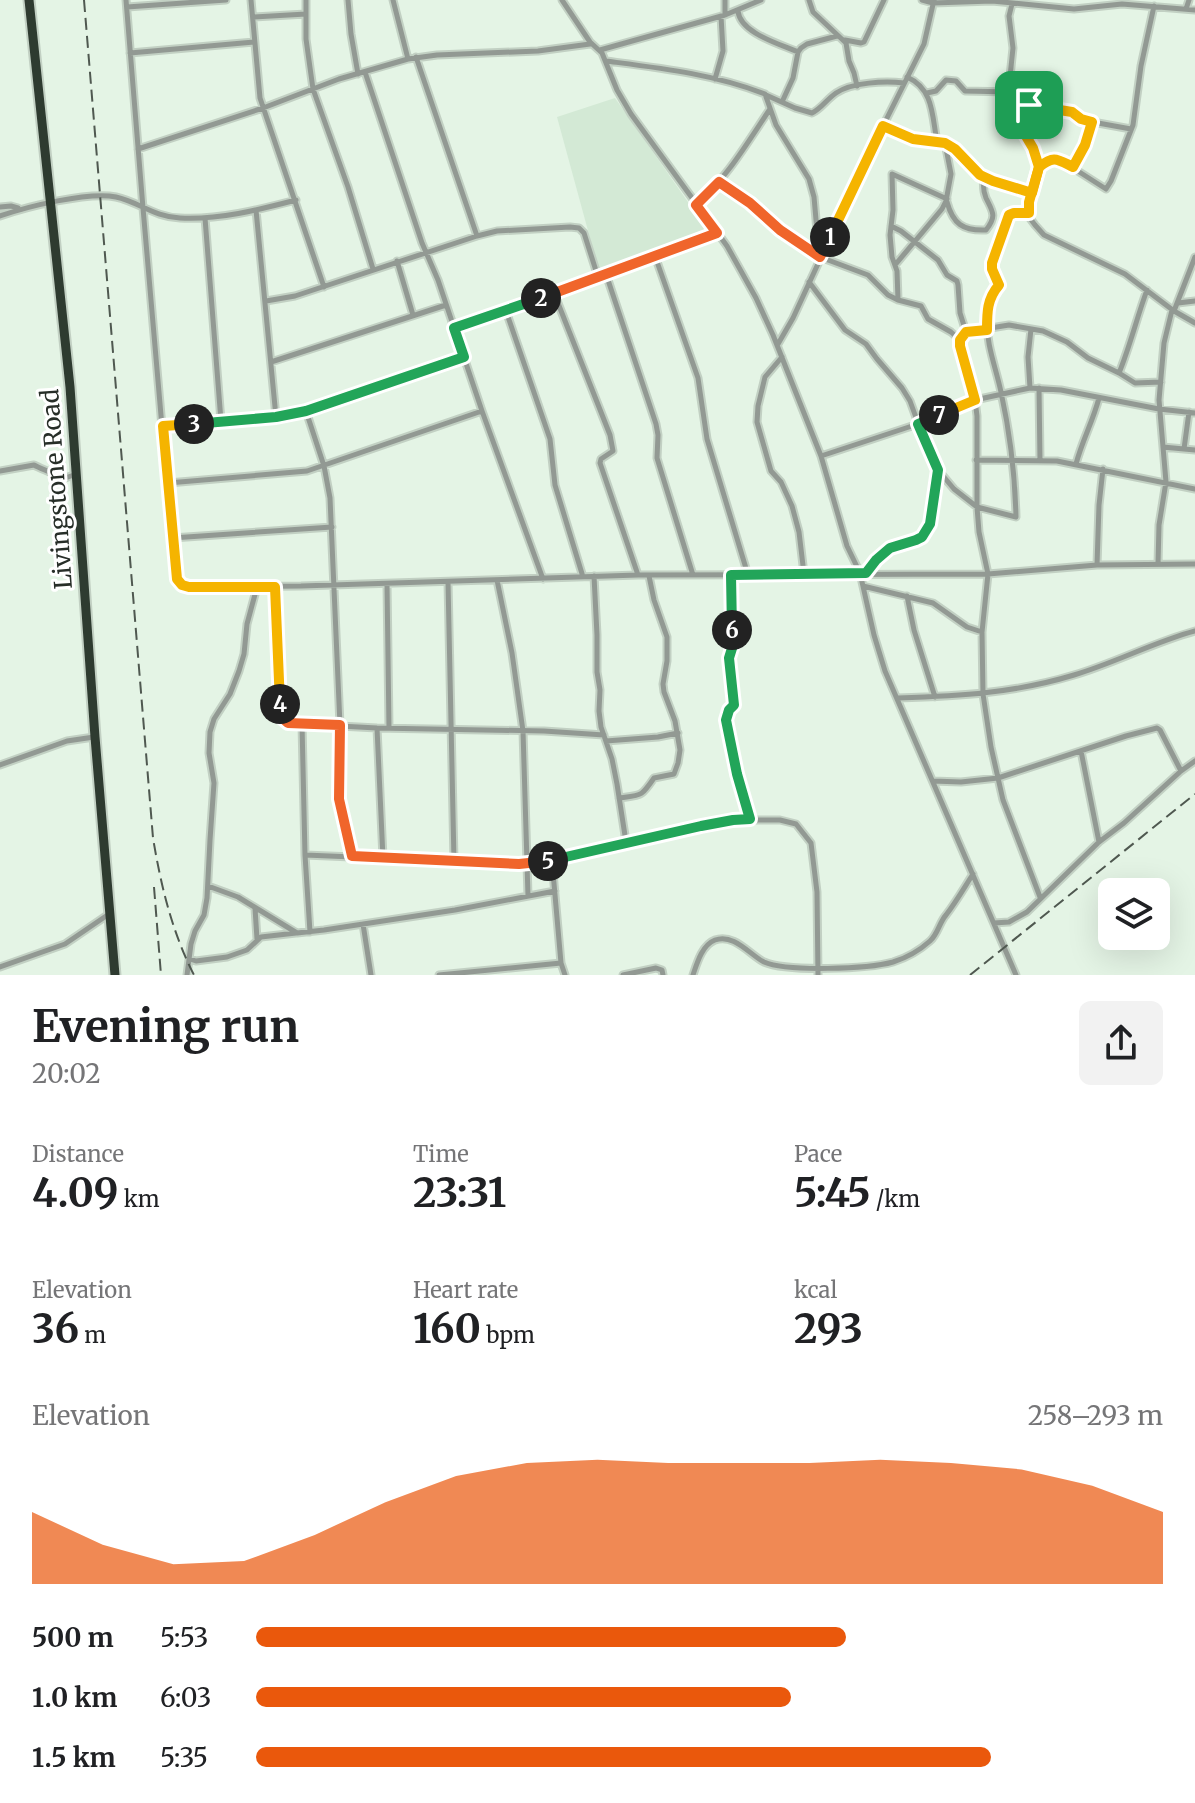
<!DOCTYPE html>
<meta charset="utf-8">
<style>
:root{--surface:#fff;--page:#f2f2f2;--text:#202124;--muted:#757577;--accent:#ea580c}
body{margin:0;font-family:Merriweather,serif;background:var(--page);color:var(--text);height:100vh;display:flex;flex-direction:column;font-size:30px;white-space:nowrap}
*{box-sizing:border-box;margin:0}
p{font-size:26px;color:var(--muted)}
.icon{flex:none;width:44px;height:44px;fill:none;stroke:currentColor;stroke-width:2;stroke-linecap:round;stroke-linejoin:round}
.map{position:relative;height:975px;overflow:hidden}
.details{display:flex;flex-direction:column;background:var(--surface);flex:1}
.details>*{flex:none}
.controls{position:absolute;left:1098px;top:878px;display:grid;gap:16px}
.controls a{display:grid;place-items:center;width:72px;height:72px;border-radius:12px;background:var(--surface);box-shadow:0 8px 32px #0002;font-size:40px}
.pin{position:absolute;display:grid;place-items:center;width:68px;height:68px;color:#fff;margin:-34px;border-radius:16px;box-shadow:0 4px 12px #0006}
.km{position:absolute;width:40px;height:40px;margin:-20px;border-radius:50%;background:#222;color:#fff;font-size:22px;line-height:40px;text-align:center}
.round{display:grid;place-items:center;flex:none;width:84px;height:84px;border-radius:12px;background:var(--page)}
.overview{display:flex;align-items:center;justify-content:space-between;height:136px;padding:0 32px}
h1{font-size:44px;font-weight:700;line-height:60px}
.metrics{display:grid;grid-template-columns:repeat(3,1fr);gap:12px;height:136px;padding:8px 32px}
.metrics div{display:grid;align-content:center}
.metrics b{font-size:40px;font-weight:700}
.metrics small{font-size:22px;font-weight:400}
.metrics p{font-size:22px}
.chart{height:224px;padding:16px 32px}
.chart p{display:flex;justify-content:space-between}
.chart svg{width:100%;height:144px;margin-top:8px;fill:var(--accent);opacity:.7}
ul{padding:0 32px;list-style:none;font-size:26px}
li{display:grid;grid-template-columns:128px 96px 1fr;align-items:center;height:60px}
li i{height:20px;border-radius:10px;background:var(--accent)}
.map>svg:first-child{display:block}
</style>
<div class="map">
<svg width="1195" height="975" viewBox="0 0 1195 975">
<rect width="100%" height="100%" fill="#e4f4e5"/>
<path fill="#d3e9d5" d="M615,98L709,232L599,271L557,117Z"/>
<g fill="none" stroke-linecap="round" stroke-linejoin="round">
<g stroke="#c2d0c3" stroke-width="9">
<path id="street" d="M126,0L143,208L174,565C176,576 177,585 189,587L301,586L638,575L988,574L1097,565L1195,564
M251,0L260,98L324,287
M306,0V39L313,89L348,187L373,269
M348,0L351,34L358,74
M393,0L408,59
M562,0L590,42L602,53L617,90L631,114L727,246L756,298L773,335L821,456L847,546L860,573L874,635L885,671L1016,975
M725,0V15
M809,0L813,12L846,43L849,61L854,73L857,86
M922,0L933,3L992,1L1074,9L1122,4L1195,10
M1012,4L1009,16L1013,48L1009,86L1010,91L1018,99L1020,104V126L1033,148L1039,167L1028,208L1029,217L1035,225L1044,235L1125,274L1174,311L1195,323
M127,7L226,0
M1186,9L1189,0
M738,11C740,33 780,44 798,52
M253,17L306,14
M845,40L861,43L864,42L884,0
M600,50L725,15L761,0
M130,53L254,42
M416,57L477,236
M606,61C660,68 714,74 765,94L776,125L809,179L814,197L817,231L827,244
M907,77C934,89 932,116 937,142
M715,79L723,51L721,16
M927,93L936,91L946,80L956,81L965,91L1011,92
M766,95L795,108L812,113C821,109 827,99 836,93C852,82 885,81 904,83
M1018,99L1035,107L1072,112L1087,121L1131,129
M782,102L793,78L798,52L801,48L807,44L837,36
M883,126L906,137L945,143L951,174L946,201L942,209L895,265
M946,144C960,152 968,166 981,175C996,185 1015,188 1032,193
M138,149L263,108L339,79L408,59L437,55L538,51L590,44
M1039,167L1050,159H1059L1106,189L1111,181L1133,125L1141,66L1154,6
M1073,167L1085,145L1092,122
M719,182L750,203L780,230L820,257L868,275L888,295L898,300L921,306L928,319L951,332L960,340
M947,202C953,224 963,231 986,230C997,216 993,212 986,198C983,191 983,184 984,177
M696,205C727,178 747,143 770,109
M0,207L11,206L18,208
M256,210L276,417
M0,216C26,207 89,191 116,197C139,202 154,217 180,218C219,220 258,210 296,200
M205,218L221,421
M891,226L901,231L938,260L947,275L957,281L958,285L960,313L966,332L960,340V346L975,400L977,416V507L979,532L988,574L982,632L983,694L991,747L1003,800L1040,897
M655,256L698,378L707,439L748,575
M397,261L413,315
M606,274L656,424L658,435L657,458L693,575
M809,282L845,330L866,344L877,359L902,388L910,401L930,456L938,470L932,514L925,534L916,540L890,548L876,560L867,572
M554,293L610,435L613,451L601,459L600,463L638,575
M898,300L897,271L892,257L890,235L893,210L892,174L947,199
M266,301L295,296L477,236L497,231L570,227L579,228L584,233L598,277
M1178,303L1195,301
M506,311L550,439L555,485L583,577
M1174,311L1195,257
M454,328L506,311L717,233
M966,332L1009,325L1043,331L1067,342L1088,358L1119,373C1130,346 1137,317 1147,290
M778,344L793,318L865,162L924,44L934,0
M782,357L765,377L758,406L757,422L771,471L781,482L792,506L799,532L804,574
M271,362L446,305
M1119,373L1135,383L1161,382
M1030,388L1028,357L1031,329
M1039,388L1040,461
M306,411L324,466L330,498L340,725L339,792L352,856
M482,411L543,579
M1189,412L1184,449L1195,450
M163,426L276,417L306,411L464,357
M1163,447L1184,449
M821,456L918,424L975,400L1030,388L1061,390L1159,409L1195,413
M976,460L1057,461L1195,489
M1076,464C1082,441 1093,421 1099,398
M938,470L954,489L977,507L1016,517C1015,475 1010,433 1001,392C996,368 986,344 987,319C987,305 989,296 999,285L992,269V263L1009,215L1014,213H1029
M0,471L34,465C41,469 57,474 62,479L77,474
M168,483L307,471L482,411L438,280L422,243L365,72
M172,538L332,527
M1158,564L1159,525L1166,482L1159,400L1164,343L1172,310
M1097,565L1099,505L1103,469
M731,575L733,645L729,658L734,705C729,709 727,710 726,716C722,735 744,798 750,819
M594,576L597,635V672L600,690L599,711L601,727L612,759L617,784L626,842
M497,580L512,653L523,731L528,896
M448,582L454,861
M387,584L389,728
M863,586L933,603L967,627L982,632
M275,587L280,713C283,725 292,723 302,724L305,855L519,864L552,861L561,963
M907,596L914,630L935,697
M898,698C959,696 1015,693 1074,675C1115,663 1154,642 1195,631
M302,724L377,728L544,731L604,735
M377,728L383,858
M606,741L658,737L678,733
M1081,751L1099,842
M0,765L67,741L94,737
M933,781L961,782L998,778L1126,736L1157,728L1160,730L1181,771
M619,798C642,795 641,797 654,778L674,774L678,763L680,750L675,721L664,692L663,684L667,661V637L654,600L649,576
M305,855L310,932
M552,861L626,842L733,820H780L796,824L811,843L817,892L818,975
M208,886L238,897L297,933L324,930L455,910L555,891
M255,908L257,939
M994,923L1009,922L1027,912L1099,842L1124,823L1181,771L1195,761
M363,924L371,975
M190,959L196,961L227,957L247,950L261,937L296,933
M0,967L65,944L109,914
M187,975L191,944L195,931L204,915L207,898L210,840L214,783L209,753L210,732L214,719L230,694L239,671L244,654L247,624L257,587
M439,975L561,963L565,975
M623,975L656,968L662,970L663,975
M693,975C697,963 702,945 715,940C734,933 750,955 764,962C787,972 868,969 893,962C906,958 920,950 930,941C938,934 939,923 946,915C956,902 964,888 973,874"/>
</g>
<g stroke="#c2d0c3" stroke-width="13">
<path id="highway" d="M29,0L70,387L95,737L115,975"/>
</g>
<use href="#street" stroke="#929993" stroke-width="5"/>
<use href="#highway" stroke="#2e3b30" stroke-width="9"/>
<path stroke="#4f5850" stroke-width="2" stroke-dasharray="12 6" stroke-linecap="butt" d="M84,0L153,838C161,886 172,932 194,975
M154,887L161,975
M970,975L1195,794"/>
</g>
<g fill="none" stroke-linecap="round" stroke-linejoin="round">
<g stroke="#fff" stroke-width="16">
<path id="split-1" d="M830,237L883,126L913,139L945,143L955,149L980,175L993,181L1032,193L1039,167L1033,148L1020,126V104L1018,99L1029,105"/>
</g>
<g stroke="#fff" stroke-width="16">
<path id="split-2" d="M541,298L717,233L696,205L719,182L750,203L780,230L820,257L830,237"/>
</g>
<g stroke="#fff" stroke-width="16">
<path id="split-3" d="M194,424L276,417L306,411L464,357L454,328L541,298"/>
</g>
<g stroke="#fff" stroke-width="16">
<path id="split-4" d="M194,424L163,426L177,579L182,585L189,587H275L280,704"/>
</g>
<g stroke="#fff" stroke-width="16">
<path id="split-5" d="M280,704L281,717L288,723L340,725L339,799L352,856L519,864L548,861"/>
</g>
<g stroke="#fff" stroke-width="16">
<path id="split-6" d="M548,861L701,826L733,820L750,819L737,774L726,720L729,710L734,705L729,658L733,645L732,630"/>
</g>
<g stroke="#fff" stroke-width="16">
<path id="split-7" d="M732,630L731,575L866,573L876,560L890,548L916,540L922,537L930,524L938,470L918,424L939,415"/>
</g>
<g stroke="#fff" stroke-width="16">
<path id="split-8" d="M939,415L975,400L960,346V340L966,332L987,330C987,312 987,299 999,285L992,269V263L1009,215L1014,213H1029V202L1039,167C1054,155 1057,159 1073,167L1085,145L1092,122L1081,119L1072,112L1029,105"/>
</g>
<use href="#split-1" stroke="#f5b400" stroke-width="10"/>
<use href="#split-2" stroke="#f0652b" stroke-width="10"/>
<use href="#split-3" stroke="#22a559" stroke-width="10"/>
<use href="#split-4" stroke="#f5b400" stroke-width="10"/>
<use href="#split-5" stroke="#f0652b" stroke-width="10"/>
<use href="#split-6" stroke="#22a559" stroke-width="10"/>
<use href="#split-7" stroke="#22a559" stroke-width="10"/>
<use href="#split-8" stroke="#f5b400" stroke-width="10"/>
</g>
<g text-anchor="middle" stroke-width="6" stroke-linejoin="round" paint-order="stroke">
<g font-size="24" fill="#272e28" stroke="#fff">
<text transform="translate(57 489) rotate(-94)" y="8">Livingstone Road</text>
</g>
</g>
</svg>
<div class="controls">
<a><svg class="icon" aria-label="layers" viewBox="0 0 24 24"><path d="M12 4l9 5-9 5-9-5zM3 14l9 5 9-5"/></svg></a>
</div>
<div class="pin" style="left:1029px;top:105px;background:#1e9e55"><svg class="icon" aria-label="arrive" viewBox="0 0 24 24"><path d="M6 21V4h12l-3 4 3 4H6"/></svg></div>
<b class="km" style="left:830px;top:237px">1</b>
<b class="km" style="left:541px;top:298px">2</b>
<b class="km" style="left:194px;top:424px">3</b>
<b class="km" style="left:280px;top:704px">4</b>
<b class="km" style="left:548px;top:861px">5</b>
<b class="km" style="left:732px;top:630px">6</b>
<b class="km" style="left:939px;top:415px">7</b>
</div>
<section class="details">
<div class="overview"><div><h1>Evening run</h1><p>20:02</p></div><a class="round"><svg class="icon" aria-label="share" viewBox="0 0 24 24"><path d="M12 15V3M7 8l5-5 5 5M5 13v7h14v-7"/></svg></a></div>
<div class="metrics">
<div><p>Distance</p><b>4.09<small> km</small></b></div>
<div><p>Time</p><b>23:31</b></div>
<div><p>Pace</p><b>5:45<small> /km</small></b></div>
</div>
<div class="metrics">
<div><p>Elevation</p><b>36<small> m</small></b></div>
<div><p>Heart rate</p><b>160<small> bpm</small></b></div>
<div><p>kcal</p><b>293</b></div>
</div>
<div class="chart"><p><span>Elevation</span>258–293 m</p>
<svg viewBox="0 0 160 44" preserveAspectRatio="none"><path d="M0 44V22L10 32L20 38L30 37L40 29L50 19L60 11L70 7L80 6L90 7L100 7L110 7L120 6L130 7L140 9L150 14L160 22V44z"/></svg>
</div>
<ul>
<li><b>500 m</b>5:53<i style="width:65%"></i></li>
<li><b>1.0 km</b>6:03<i style="width:59%"></i></li>
<li><b>1.5 km</b>5:35<i style="width:81%"></i></li>
</ul>
</section>
